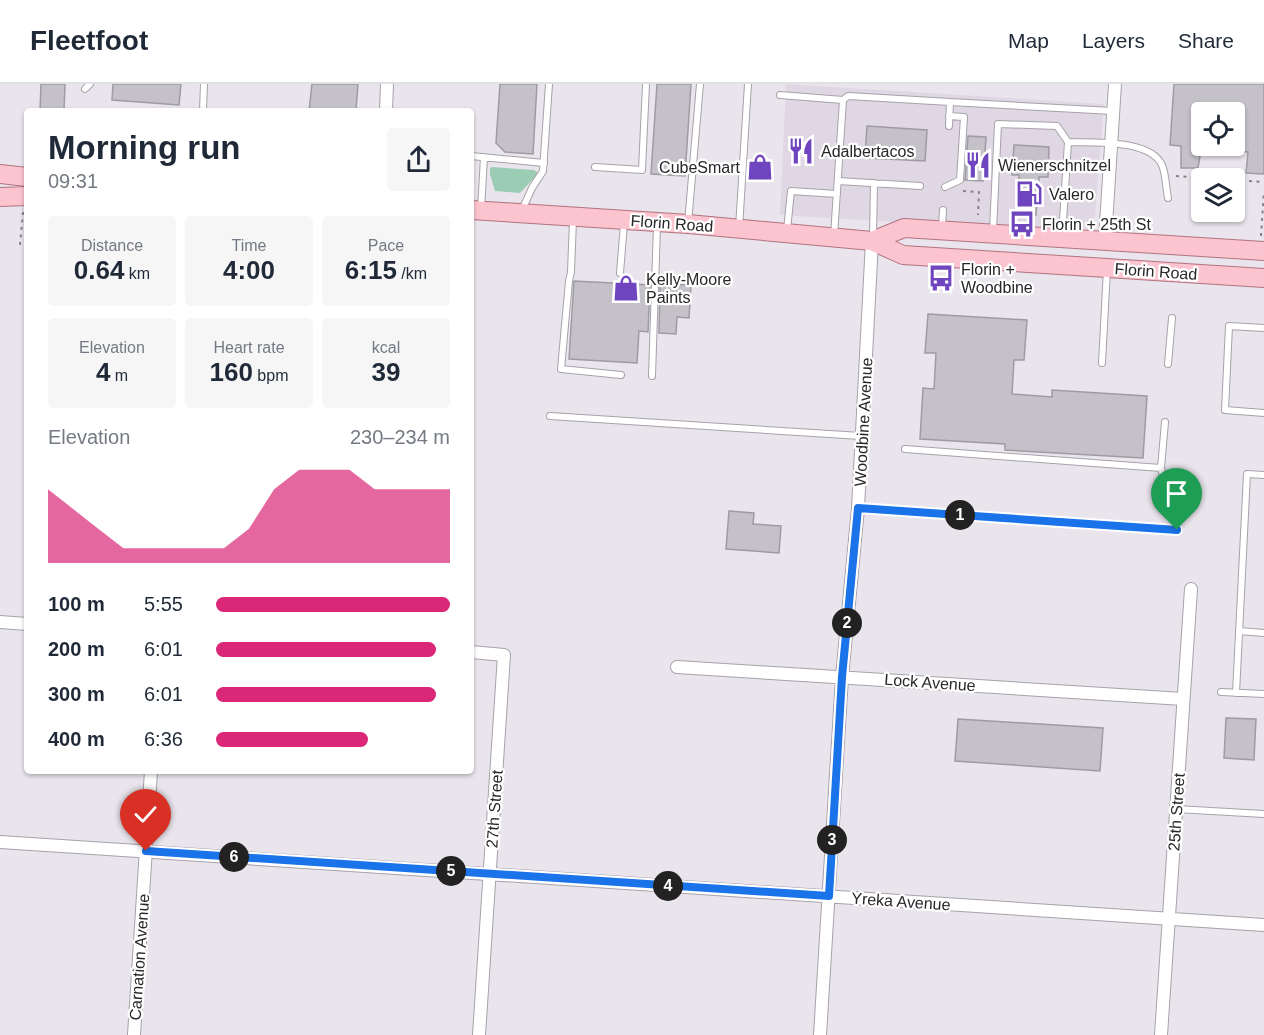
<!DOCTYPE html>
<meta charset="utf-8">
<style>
:root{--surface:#fff;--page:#f6f6f7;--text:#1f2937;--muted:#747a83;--line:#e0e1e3;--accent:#db2777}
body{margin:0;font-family:Arial,sans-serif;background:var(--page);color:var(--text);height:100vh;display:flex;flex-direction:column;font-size:22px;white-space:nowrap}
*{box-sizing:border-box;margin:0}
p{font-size:20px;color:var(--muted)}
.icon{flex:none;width:33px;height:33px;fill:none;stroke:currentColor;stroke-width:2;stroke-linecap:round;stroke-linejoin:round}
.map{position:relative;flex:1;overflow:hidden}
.side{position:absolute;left:24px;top:24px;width:450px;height:666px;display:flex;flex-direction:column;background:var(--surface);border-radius:6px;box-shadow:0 2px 4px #0004}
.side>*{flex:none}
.controls{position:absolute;left:1191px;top:18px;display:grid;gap:12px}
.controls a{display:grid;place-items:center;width:54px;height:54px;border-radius:6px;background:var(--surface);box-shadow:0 2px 4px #0004;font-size:30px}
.pin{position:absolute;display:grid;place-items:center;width:51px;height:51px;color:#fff;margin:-62px -26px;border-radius:50% 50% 50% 0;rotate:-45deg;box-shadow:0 0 6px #0007}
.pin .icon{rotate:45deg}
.km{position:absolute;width:30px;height:30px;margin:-15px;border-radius:50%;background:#222;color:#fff;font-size:16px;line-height:30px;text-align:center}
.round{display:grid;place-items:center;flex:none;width:63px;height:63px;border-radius:6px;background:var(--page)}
.head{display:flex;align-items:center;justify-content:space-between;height:102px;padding:0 24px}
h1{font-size:33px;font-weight:600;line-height:45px}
.metrics{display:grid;grid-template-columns:repeat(3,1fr);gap:9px;height:102px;padding:6px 24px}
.metrics div{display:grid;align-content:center;border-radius:6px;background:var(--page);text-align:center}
.metrics b{font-size:26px;font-weight:600}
.metrics small{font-size:16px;font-weight:400}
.metrics p{font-size:16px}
.chart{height:168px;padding:12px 24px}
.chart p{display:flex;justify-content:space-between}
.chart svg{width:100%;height:108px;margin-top:6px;fill:var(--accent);opacity:.7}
ul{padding:0 24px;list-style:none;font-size:20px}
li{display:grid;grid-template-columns:96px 72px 1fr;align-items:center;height:45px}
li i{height:15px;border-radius:8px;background:var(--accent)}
header{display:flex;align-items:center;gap:36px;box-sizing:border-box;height:84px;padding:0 30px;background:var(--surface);border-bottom:2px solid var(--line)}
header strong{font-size:28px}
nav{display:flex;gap:33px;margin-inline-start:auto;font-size:21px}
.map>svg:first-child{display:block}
</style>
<header>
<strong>Fleetfoot</strong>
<nav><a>Map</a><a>Layers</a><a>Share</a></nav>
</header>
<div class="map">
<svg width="1264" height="951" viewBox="0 0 1264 951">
<rect width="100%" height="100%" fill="#eae5ed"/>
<path fill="#e0d7e5" d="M786,0L1104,20L1095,132L1088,144L1077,149L780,131Z"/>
<path fill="#9bcdb5" d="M492,83L534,86L537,88V91L520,109L495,107L490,90V84Z"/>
<path fill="#c5c1c9" stroke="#9f9ba2" stroke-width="1.5" d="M41,0H65L64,27H40Z
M113,0H181L179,21L112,16Z
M312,0H358L356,27H309Z
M500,0H537L533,70L505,68L496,59Z
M657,0H691L685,92L651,90Z
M1174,0H1264V90L1246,89L1248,68L1234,67V28H1202V60L1198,84H1181V62L1170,61Z
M867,42L927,46L925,77L865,74Z
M968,52L986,53L983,97L965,96Z
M1014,61L1049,63L1048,93H1039L1036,131L1017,130L1019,91H1012Z
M574,197L650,201L648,248L639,247L637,279L569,275Z
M662,200L691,201L689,234L677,233L676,250L659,249L660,202H662Z
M928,230L1027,236L1024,276H1014L1012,310L1052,313V306L1147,312L1143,374L1005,366V360L920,355L923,304L934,305L936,269H925Z
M729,427L754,429L753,440L781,442L779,469L726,465Z
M1226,634L1256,635L1254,676L1224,674Z
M958,635L1103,644L1100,687L955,677Z"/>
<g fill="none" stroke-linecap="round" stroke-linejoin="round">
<g stroke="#a6a2a9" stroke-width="8">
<path id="service" d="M85,5L90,0
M780,11L843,16L848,12L950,18
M203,27L204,0
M949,42L950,18L1113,27
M471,72L544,79
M595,83L642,86L646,0
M838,97L920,102
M945,103L960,96L964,33L949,32
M481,126L484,73
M522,126L532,104L543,87L549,0
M573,136L571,188L569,197L561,285L621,291
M688,139L700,0
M942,143L943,126
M739,144L748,0
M787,146L791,107L837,110
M993,146L998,40L1057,42L1068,58
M834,152L843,16
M873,153L874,99
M1062,153L1068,58C1093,59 1150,55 1162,81C1166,91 1166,104 1168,114
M620,189L624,139
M1264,244L1229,242L1225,326L1264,329
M1102,279L1107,185
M1168,280L1172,234
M652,292L657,142
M550,332L861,352
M905,365L1161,384
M858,424L1177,446L1161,384L1165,338
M1239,547L1264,549
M1221,608L1264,610
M1236,609L1247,390L1264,391
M1176,725L1264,730"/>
</g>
<g stroke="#a6a2a9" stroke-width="14">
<path id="minor" d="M386,27L387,0
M1105,156L1115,0
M0,538L27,540
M471,568L504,571L479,951
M677,583L1183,615
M0,758L1264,841
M134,951L151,687
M820,951L842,593L858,424L872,157
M1161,951L1191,505"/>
</g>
<g stroke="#b0737f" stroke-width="20">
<path id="primary" d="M0,90L27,93
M0,113L27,112
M471,126L688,140L872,157L903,171L1264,194
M872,157L904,144L1264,167"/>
</g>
<path stroke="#868388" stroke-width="2" stroke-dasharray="3 4.5" stroke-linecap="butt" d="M1176,92L1203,94
M1234,96L1264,98
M963,107L979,108L978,131
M23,128L20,161L27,163
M1261,152L1264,107"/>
<use href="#service" stroke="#fff" stroke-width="6"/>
<use href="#minor" stroke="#fff" stroke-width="12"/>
<use href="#primary" stroke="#fcc4ce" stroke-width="18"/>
</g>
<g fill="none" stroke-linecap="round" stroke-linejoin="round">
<g stroke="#fff" stroke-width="12">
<path id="route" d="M146,767L829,812L842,593L858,424L1177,446"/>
</g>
<use href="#route" stroke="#1a73e8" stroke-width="8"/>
</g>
<defs>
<g id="restaurant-bare" transform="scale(2.07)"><path d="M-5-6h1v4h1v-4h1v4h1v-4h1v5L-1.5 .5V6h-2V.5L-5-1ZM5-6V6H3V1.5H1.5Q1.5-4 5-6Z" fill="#6e45be" stroke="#fff" stroke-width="2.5" paint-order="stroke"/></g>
<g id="shop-bare" transform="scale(2.07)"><path d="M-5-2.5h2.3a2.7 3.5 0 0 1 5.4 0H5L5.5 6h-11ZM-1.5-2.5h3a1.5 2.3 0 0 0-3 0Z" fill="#6e45be" stroke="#fff" stroke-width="2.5" paint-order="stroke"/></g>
<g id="fuel-bare" transform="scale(2.07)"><path d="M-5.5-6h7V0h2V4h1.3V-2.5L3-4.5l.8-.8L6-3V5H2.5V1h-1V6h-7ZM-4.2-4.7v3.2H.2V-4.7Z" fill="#6e45be" stroke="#fff" stroke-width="2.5" paint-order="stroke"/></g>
<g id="bus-bare" transform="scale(2.07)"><path d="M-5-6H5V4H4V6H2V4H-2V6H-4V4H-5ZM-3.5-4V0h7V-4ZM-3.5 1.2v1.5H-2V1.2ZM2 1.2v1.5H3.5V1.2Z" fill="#6e45be" stroke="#fff" stroke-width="2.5" paint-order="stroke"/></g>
</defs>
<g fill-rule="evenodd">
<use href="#restaurant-bare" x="801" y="67"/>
<use href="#restaurant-bare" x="978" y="81"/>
<use href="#shop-bare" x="760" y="83"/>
<use href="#fuel-bare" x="1029" y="110"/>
<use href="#bus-bare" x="1022" y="140"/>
<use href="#bus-bare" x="941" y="194"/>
<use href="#shop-bare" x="626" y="204"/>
</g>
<g text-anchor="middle" stroke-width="4.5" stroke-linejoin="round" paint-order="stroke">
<g font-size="16" fill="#272628" stroke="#fff" text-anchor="start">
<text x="821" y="73">Adalbertacos</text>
<text x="998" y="87">Wienerschnitzel</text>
<text x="740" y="89" text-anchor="end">CubeSmart</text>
<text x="1049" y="116">Valero</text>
<text x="1042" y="146">Florin + 25th St</text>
<text x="961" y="191">Florin +<tspan x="961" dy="18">Woodbine</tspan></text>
<text x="646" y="201">Kelly-Moore<tspan x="646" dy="18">Paints</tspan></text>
</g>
<g font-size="16" fill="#272628" stroke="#fff">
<text transform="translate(672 139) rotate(4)" y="6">Florin Road</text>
<text transform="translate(1156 187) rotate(4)" y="6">Florin Road</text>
<text transform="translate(863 338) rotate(-87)" y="6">Woodbine Avenue</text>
<text transform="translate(930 598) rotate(4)" y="6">Lock Avenue</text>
<text transform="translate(494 725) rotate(-86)" y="6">27th Street</text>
<text transform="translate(1176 728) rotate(-86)" y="6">25th Street</text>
<text transform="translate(901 817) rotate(4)" y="6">Yreka Avenue</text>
<text transform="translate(139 873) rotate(-86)" y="6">Carnation Avenue</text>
</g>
</g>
</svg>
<div class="controls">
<a><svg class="icon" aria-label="locate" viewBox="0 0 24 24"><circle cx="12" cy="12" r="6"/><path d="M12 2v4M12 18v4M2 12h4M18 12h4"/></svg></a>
<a><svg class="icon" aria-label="layers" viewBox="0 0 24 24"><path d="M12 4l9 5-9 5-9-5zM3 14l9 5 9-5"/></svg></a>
</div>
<div class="pin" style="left:1177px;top:446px;background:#1e9e55"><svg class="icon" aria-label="arrive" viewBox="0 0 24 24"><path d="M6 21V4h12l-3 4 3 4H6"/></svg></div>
<div class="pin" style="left:146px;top:767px;background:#d93025"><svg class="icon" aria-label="check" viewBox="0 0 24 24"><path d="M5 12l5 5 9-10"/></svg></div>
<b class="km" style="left:960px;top:431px">1</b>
<b class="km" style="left:847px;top:539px">2</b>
<b class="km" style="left:832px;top:756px">3</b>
<b class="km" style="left:668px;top:802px">4</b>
<b class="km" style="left:451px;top:787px">5</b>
<b class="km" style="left:234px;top:773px">6</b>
<section class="side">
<div class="head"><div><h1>Morning run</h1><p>09:31</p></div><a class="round"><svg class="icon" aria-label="share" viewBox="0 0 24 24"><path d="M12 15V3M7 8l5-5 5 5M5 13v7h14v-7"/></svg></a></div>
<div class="metrics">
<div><p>Distance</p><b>0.64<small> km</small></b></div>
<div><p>Time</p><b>4:00</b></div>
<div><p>Pace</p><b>6:15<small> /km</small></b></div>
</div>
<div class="metrics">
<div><p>Elevation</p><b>4<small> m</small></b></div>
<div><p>Heart rate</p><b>160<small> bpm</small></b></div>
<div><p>kcal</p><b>39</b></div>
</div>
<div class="chart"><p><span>Elevation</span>230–234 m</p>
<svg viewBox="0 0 160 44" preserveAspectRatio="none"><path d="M0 44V14L10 22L20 30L30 38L40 38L50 38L60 38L70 38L80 30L90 14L100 6L110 6L120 6L130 14L140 14L150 14L160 14V44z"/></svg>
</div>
<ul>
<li><b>100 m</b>5:55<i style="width:100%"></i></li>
<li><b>200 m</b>6:01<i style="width:94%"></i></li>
<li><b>300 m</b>6:01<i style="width:94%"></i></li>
<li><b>400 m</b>6:36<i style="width:65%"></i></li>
</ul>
</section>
</div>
